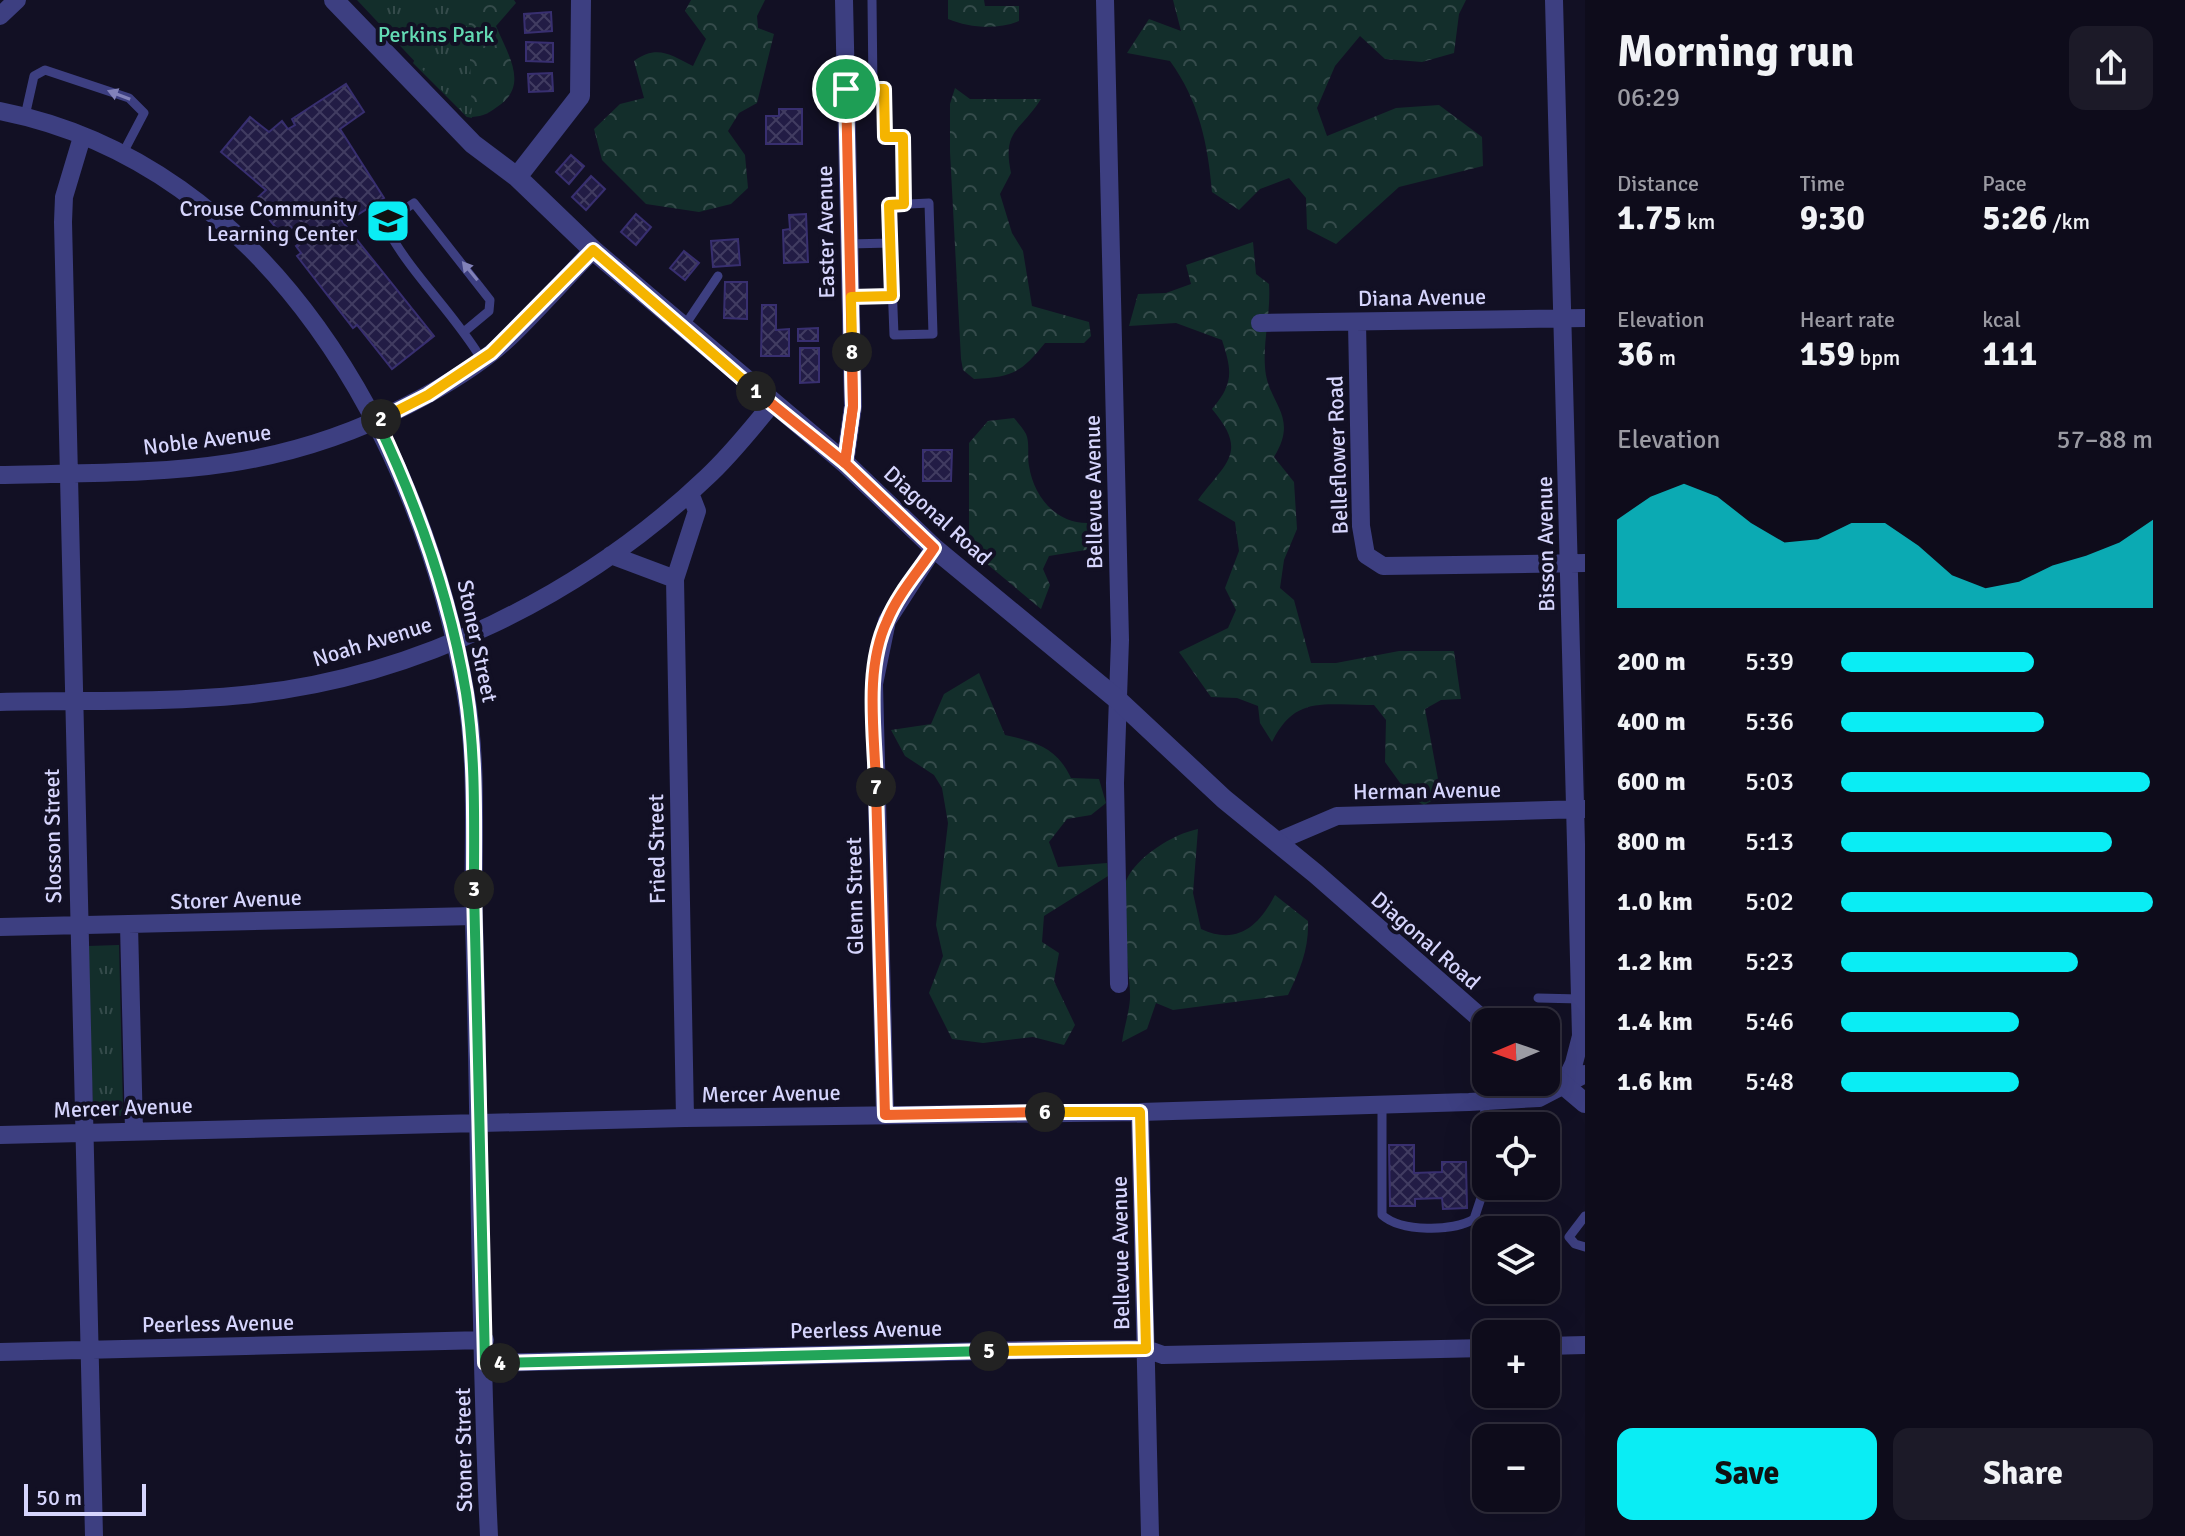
<!DOCTYPE html>
<meta charset="utf-8">
<style>
:root{--surface:#0e0c1b;--page:#1c1a28;--text:#f1f3f6;--muted:#9b9ba3;--line:#2e2c3a;--accent:#0aedf4}
body{margin:0;font-family:Signika,sans-serif;background:var(--page);color:var(--text);height:100vh;display:flex;flex-direction:column;font-size:30px;white-space:nowrap}
*{box-sizing:border-box;margin:0}
p{font-size:26px;color:var(--muted)}
.icon{flex:none;width:44px;height:44px;fill:none;stroke:currentColor;stroke-width:2;stroke-linecap:round;stroke-linejoin:round}
.map{position:relative;flex:1;overflow:hidden}
.panel{display:flex;flex-direction:column;background:var(--surface);width:600px}
.panel>*{flex:none}
.needle{width:52px;rotate:268deg}
.fabs{position:absolute;left:1472px;top:1008px;display:grid;gap:16px}
.fabs a{display:grid;place-items:center;width:88px;height:88px;border-radius:16px;background:var(--surface);box-shadow:0 8px 32px #0002,0 0 0 2px var(--line);font-size:40px}
.scale{position:absolute;left:24px;bottom:20px;width:122px;box-sizing:border-box;padding-left:8px;border:4px solid #d6d5fd;border-top:0;font-size:22px;line-height:28px;white-space:nowrap;color:#d6d5fd;-webkit-text-stroke:6px #121024;paint-order:stroke}
.pin{position:absolute;display:grid;place-items:center;width:68px;height:68px;color:#fff;margin:-34px;border:4px solid #fff;border-radius:50%;box-shadow:0 2px 8px #0007}
.km{position:absolute;width:40px;height:40px;margin:-20px;border-radius:50%;background:#222;color:#fff;font-size:22px;line-height:40px;text-align:center}
.round{display:grid;place-items:center;flex:none;width:84px;height:84px;border-radius:16px;background:var(--page)}
.head{display:flex;align-items:center;justify-content:space-between;height:136px;padding:0 32px}
h1{font-size:44px;font-weight:700;line-height:60px}
.metrics{display:grid;grid-template-columns:repeat(3,1fr);gap:12px;height:136px;padding:8px 32px}
.metrics div{display:grid;align-content:center}
.metrics b{font-size:34px;font-weight:700}
.metrics small{font-size:22px;font-weight:400}
.metrics p{font-size:22px}
.chart{height:224px;padding:16px 32px}
.chart p{display:flex;justify-content:space-between}
.chart svg{width:100%;height:144px;margin-top:8px;fill:var(--accent);opacity:.7}
.cta{display:flex;gap:16px;margin-top:auto;padding:16px 32px}
.cta a{flex:1;height:92px;border-radius:16px;background:var(--accent);color:#111;font-size:32px;font-weight:700;line-height:92px;text-align:center}
.cta a+a{background:var(--page);color:var(--text)}
ul{padding:0 32px;list-style:none;font-size:26px}
li{display:grid;grid-template-columns:128px 96px 1fr;align-items:center;height:60px}
li i{height:20px;border-radius:10px;background:var(--accent)}
main{display:flex;flex:1;min-height:0}
.map>svg:first-child{display:block}
</style>
<main>
<div class="map">
<svg width="1585" height="1536" viewBox="0 0 1585 1536">
<defs>
<pattern id="forest-crowns" width="20" height="18" patternUnits="userSpaceOnUse" patternTransform="scale(2)"><rect width="20" height="18" fill="#132e2b"/><path d="M2 6a3 3 0 1 1 6 0M12 15a3 3 0 1 1 6 0" fill="none" stroke="#354b4b"/></pattern>
<pattern id="park-tufts" width="24" height="20" patternUnits="userSpaceOnUse" patternTransform="scale(2)"><rect width="24" height="20" fill="#132e2b"/><path d="M3 7l-1-3M5 7V3M7 7l1-3M15 17l-1-3M17 17v-4M19 17l1-3" fill="none" stroke="#354b4b"/></pattern>
<pattern id="building-cross-hatch" width="8" height="8" patternUnits="userSpaceOnUse" patternTransform="scale(2)"><rect width="8" height="8" fill="#221c45"/><path d="M0 0l8 8M0 8l8-8" fill="none" stroke="#413c61"/></pattern>
</defs>
<rect width="100%" height="100%" fill="#121024"/>
<path fill="url(#forest-crowns)" d="M445,0H514L516,3L496,26C508,55 530,86 497,107C486,115 481,117 467,117L413,63Z
M691,0H765L757,16L758,28L774,34L757,103L739,113L728,131L745,155L748,188L731,204L699,212L646,204L602,160L594,129L620,104L644,98L634,61C657,44 671,55 693,66L706,39L685,11Z
M948,0H984L985,6H1019V21C997,30 970,28 948,19Z
M1173,0H1466L1459,14L1454,53L1422,62L1385,59L1360,36L1335,66L1317,108L1327,136L1396,108L1439,105L1482,137L1483,166L1399,187L1336,244L1307,229L1306,198L1289,178L1260,189L1239,210L1212,192C1208,144 1199,101 1170,61L1127,53L1149,19L1181,31Z
M955,88L970,99H1041C1020,132 1002,130 1011,173L1000,194L1012,233L1023,251L1032,306L1089,322L1091,336L1084,343H1045C1021,373 1012,377 974,379L963,370L961,359L950,152V104Z
M1253,242L1256,274L1269,284C1271,312 1263,340 1265,367C1267,404 1300,415 1274,457L1294,482L1297,529L1284,560L1280,588L1294,600L1311,663H1336L1399,651H1454L1461,699L1441,700L1425,709L1438,779L1435,799L1424,805L1411,798L1385,762L1386,720L1374,705C1325,706 1296,694 1272,742L1260,723L1258,706L1237,698L1211,697L1179,652L1228,628L1236,610L1225,588L1239,551L1235,522L1198,500C1226,462 1249,453 1212,409C1234,383 1232,371 1222,340L1176,323L1129,326L1138,294L1166,293L1191,284L1186,265Z
M1014,418C1018,423 1023,428 1026,434C1030,443 1027,456 1029,466C1034,497 1056,524 1089,523L1098,548L1049,556L1043,569L1050,585L1041,609L969,549V443L988,421Z
M979,673L1005,735C1036,742 1057,748 1071,778L1099,779L1106,803L1091,815L1067,819L1049,842L1058,867L1107,863L1108,876L1044,916L1042,942L1059,953L1054,981L1075,1025L1064,1045L1033,1037L983,1043L952,1039L929,993L943,956L936,925L948,823L942,788L934,775L905,756L891,730L931,724L944,694Z
M1198,829L1193,893L1201,929C1237,946 1259,926 1275,895L1308,921C1309,949 1300,970 1288,995L1173,1010L1156,1003L1147,1029L1122,1042C1124,1028 1129,1013 1130,999C1131,972 1117,902 1126,881C1136,857 1173,834 1198,829Z"/>
<path fill="url(#park-tufts)" d="M357,0H468L472,118L467,117Z
M119,945L123,1108L121,1116H93L88,946Z"/>
<path fill="url(#building-cross-hatch)" stroke="#382f70" stroke-width="2" d="M551,12L552,31L525,33L524,14Z
M526,42L553,43V62L526,61Z
M552,73L553,91L529,92L528,74Z
M346,84L364,112L340,129L384,198L354,217L351,212L341,220L434,336L392,369L357,325L353,328L297,256L301,253L296,246L300,243L291,227L282,235L254,201L266,190L221,152L250,117L269,132L282,121L288,129L295,125L292,119Z
M779,109H802V144H766V116H779Z
M571,155L584,166L569,184L556,172Z
M591,176L605,189L586,210L572,197Z
M636,214L651,227L636,245L621,232Z
M806,214L808,262L784,263L783,230L790,229L789,215Z
M738,239L740,265L713,267L711,241Z
M684,251L699,263L685,280L670,268Z
M725,282H747V319L724,318Z
M762,305H776V330L789,329V356H761Z
M818,328V341H798V329Z
M800,348H819V382L800,383Z
M923,450H952L951,481H923Z
M1389,1145H1414V1173L1442,1172V1162H1466L1467,1208L1443,1209L1442,1198L1415,1199V1206H1390Z"/>
<g fill="none" stroke-linecap="round" stroke-linejoin="round">
<path stroke="#3d3f81" stroke-width="9" d="M872,0L873,89
M846,89H884L885,137H903L904,204
M25,116L34,76L45,70L129,98L144,113L123,153
M929,203L933,334L894,335L889,205Z
M849,244L891,243
M851,297L892,296
M683,328L718,276
M465,331L489,311L490,300L414,203L384,223C409,273 453,311 482,360
M1538,998L1580,999
M1382,1104V1215C1401,1232 1453,1232 1474,1219L1482,1195L1485,1101
M1585,1216L1569,1237L1575,1244L1585,1247"/>
<path stroke="#3d3f81" stroke-width="18" d="M844,0L853,406L845,463
M1105,0L1120,640L1115,783L1119,984
M1554,0L1581,1036L1574,1063L1564,1084
M0,16L17,0
M0,111C269,164 421,441 465,690C479,765 472,844 474,920C480,1125 479,1331 489,1536
M82,137L64,197L63,222L94,1536
M1260,323L1585,318
M1357,323L1361,526L1366,555L1383,566L1585,563
M0,475C154,471 266,478 408,405C443,387 480,365 509,338C538,310 565,279 593,250
M611,555L675,579
M0,702C81,700 162,703 243,695C414,679 583,595 707,477C731,455 751,429 772,404
M1276,842L1337,816L1584,809
M129,925L134,1130
M0,927L474,916
M1140,1112L1150,1536
M885,1115L874,684L887,621L934,548
M685,1118L675,579L697,511L690,493
M0,1135L685,1118L1140,1112L1469,1102L1539,1098L1585,1074
M1546,1346L1585,1345
M0,1352L485,1340
M485,1363L1072,1349H1146L1163,1355L1486,1348"/>
<path stroke="#3d3f81" stroke-width="20" d="M334,0L473,144L517,177L593,250L845,463L934,548L1118,700L1224,799L1316,874L1486,1023
M517,177L580,96L581,0
M1546,1070L1585,1103"/>
</g>
<defs><path id="oneway-solid" d="M-6-.8H1V-3.2L6.5 0L1 3.2V.8H-6Z" transform="scale(2)"/></defs>
<g fill="#8282b9">
<use href="#oneway-solid" transform="translate(119 95) rotate(-159)"/>
<use href="#oneway-solid" transform="translate(470 271) rotate(-129)"/>
</g>
<g fill="none" stroke-linecap="round" stroke-linejoin="round">
<g stroke="#fff" stroke-width="16">
<path id="split-1" d="M756,391L845,463L853,406L846,89"/>
</g>
<g stroke="#fff" stroke-width="16">
<path id="split-2" d="M381,419L428,395L491,353L593,250L756,391"/>
</g>
<g stroke="#fff" stroke-width="16">
<path id="split-3" d="M381,419L377,421C419,509 450,597 466,693C476,757 474,825 474,889"/>
</g>
<g stroke="#fff" stroke-width="16">
<path id="split-4" d="M474,889L485,1363H500"/>
</g>
<g stroke="#fff" stroke-width="16">
<path id="split-5" d="M500,1363L989,1351"/>
</g>
<g stroke="#fff" stroke-width="16">
<path id="split-6" d="M989,1351L1146,1349L1140,1112H1045"/>
</g>
<g stroke="#fff" stroke-width="16">
<path id="split-7" d="M876,787L885,1115L1045,1112"/>
</g>
<g stroke="#fff" stroke-width="16">
<path id="split-8" d="M852,352L853,406L845,463L934,548C918,572 898,594 887,621C864,670 875,734 876,787"/>
</g>
<g stroke="#fff" stroke-width="16">
<path id="split-9" d="M846,89H884L885,137H903L904,204L889,205L892,296L851,297L852,352"/>
</g>
<use href="#split-1" stroke="#f0652b" stroke-width="10"/>
<use href="#split-2" stroke="#f5b400" stroke-width="10"/>
<use href="#split-3" stroke="#22a559" stroke-width="10"/>
<use href="#split-4" stroke="#22a559" stroke-width="10"/>
<use href="#split-5" stroke="#22a559" stroke-width="10"/>
<use href="#split-6" stroke="#f5b400" stroke-width="10"/>
<use href="#split-7" stroke="#f0652b" stroke-width="10"/>
<use href="#split-8" stroke="#f0652b" stroke-width="10"/>
<use href="#split-9" stroke="#f5b400" stroke-width="10"/>
</g>
<defs>
<g id="school-square" transform="scale(2.3)"><rect x="-9" y="-9" width="18" height="18" rx="4" fill="#0aedf4" stroke="#121024"/><path d="M0-5L7-2L0 1L-7-2ZM-4 1L0 2.5L4 1V4Q0 6-4 4Z" fill="#111"/></g>
</defs>
<g fill-rule="evenodd">
<use href="#school-square" x="388" y="221"/>
</g>
<g text-anchor="middle" stroke-width="8" stroke-linejoin="round" paint-order="stroke">
<g font-size="22" fill="#63dbb4" stroke="#121024">
<text x="436" y="42">Perkins Park</text>
</g>
<g font-size="22" fill="#d6d5fd" stroke="#121024" text-anchor="end">
<text x="357" y="216">Crouse Community<tspan x="357" dy="25">Learning Center</tspan></text>
</g>
<g font-size="22" fill="#d6d5fd" stroke="#121024">
<text transform="translate(825 232) rotate(-91)" y="8">Easter Avenue</text>
<text transform="translate(1422 297) rotate(-1)" y="8">Diana Avenue</text>
<text transform="translate(207 439) rotate(-7)" y="8">Noble Avenue</text>
<text transform="translate(1337 455) rotate(-92)" y="8">Belleflower Road</text>
<text transform="translate(1093 492) rotate(-91)" y="8">Bellevue Avenue</text>
<text transform="translate(938 515) rotate(42)" y="8">Diagonal Road</text>
<text transform="translate(1545 544) rotate(-91)" y="8">Bisson Avenue</text>
<text transform="translate(372 641) rotate(-17)" y="8">Noah Avenue</text>
<text transform="translate(478 641) rotate(78)" y="8">Stoner Street</text>
<text transform="translate(1427 790) rotate(-1)" y="8">Herman Avenue</text>
<text transform="translate(52 836) rotate(-91)" y="8">Slosson Street</text>
<text transform="translate(656 849) rotate(-91)" y="8">Fried Street</text>
<text transform="translate(854 896) rotate(-91)" y="8">Glenn Street</text>
<text transform="translate(236 899) rotate(-2)" y="8">Storer Avenue</text>
<text transform="translate(1426 940) rotate(41)" y="8">Diagonal Road</text>
<text transform="translate(771 1093) rotate(-1)" y="8">Mercer Avenue</text>
<text transform="translate(123 1107) rotate(-2)" y="8">Mercer Avenue</text>
<text transform="translate(1120 1253) rotate(-91)" y="8">Bellevue Avenue</text>
<text transform="translate(218 1323) rotate(-1)" y="8">Peerless Avenue</text>
<text transform="translate(866 1329) rotate(-1)" y="8">Peerless Avenue</text>
<text transform="translate(463 1450) rotate(-91)" y="8">Stoner Street</text>
</g>
</g>
</svg>
<div class="fabs">
<a><svg class="needle" viewBox="-14 -14 28 28"><path d="M0-13l5 13h-10z" fill="#e53935"/><path d="M0 13l5-13h-10z" fill="#9b9ba3"/></svg></a>
<a><svg class="icon" aria-label="locate" viewBox="0 0 24 24"><circle cx="12" cy="12" r="6"/><path d="M12 2v4M12 18v4M2 12h4M18 12h4"/></svg></a>
<a><svg class="icon" aria-label="layers" viewBox="0 0 24 24"><path d="M12 4l9 5-9 5-9-5zM3 14l9 5 9-5"/></svg></a>
<a>+</a>
<a>−</a>
</div>
<div class="scale">50 m</div>
<div class="pin" style="left:846px;top:89px;background:#1e9e55"><svg class="icon" aria-label="arrive" viewBox="0 0 24 24"><path d="M6 21V4h12l-3 4 3 4H6"/></svg></div>
<b class="km" style="left:756px;top:391px">1</b>
<b class="km" style="left:381px;top:419px">2</b>
<b class="km" style="left:474px;top:889px">3</b>
<b class="km" style="left:500px;top:1363px">4</b>
<b class="km" style="left:989px;top:1351px">5</b>
<b class="km" style="left:1045px;top:1112px">6</b>
<b class="km" style="left:876px;top:787px">7</b>
<b class="km" style="left:852px;top:352px">8</b>
</div>
<section class="panel">
<div class="head"><div><h1>Morning run</h1><p>06:29</p></div><a class="round"><svg class="icon" aria-label="share" viewBox="0 0 24 24"><path d="M12 15V3M7 8l5-5 5 5M5 13v7h14v-7"/></svg></a></div>
<div class="metrics">
<div><p>Distance</p><b>1.75<small> km</small></b></div>
<div><p>Time</p><b>9:30</b></div>
<div><p>Pace</p><b>5:26<small> /km</small></b></div>
</div>
<div class="metrics">
<div><p>Elevation</p><b>36<small> m</small></b></div>
<div><p>Heart rate</p><b>159<small> bpm</small></b></div>
<div><p>kcal</p><b>111</b></div>
</div>
<div class="chart"><p><span>Elevation</span>57–88 m</p>
<svg viewBox="0 0 160 44" preserveAspectRatio="none"><path d="M0 44V17L10 10L20 6L30 10L40 18L50 24L60 23L70 18L80 18L90 25L100 34L110 38L120 36L130 31L140 28L150 24L160 17V44z"/></svg>
</div>
<ul>
<li><b>200 m</b>5:39<i style="width:62%"></i></li>
<li><b>400 m</b>5:36<i style="width:65%"></i></li>
<li><b>600 m</b>5:03<i style="width:99%"></i></li>
<li><b>800 m</b>5:13<i style="width:87%"></i></li>
<li><b>1.0 km</b>5:02<i style="width:100%"></i></li>
<li><b>1.2 km</b>5:23<i style="width:76%"></i></li>
<li><b>1.4 km</b>5:46<i style="width:57%"></i></li>
<li><b>1.6 km</b>5:48<i style="width:57%"></i></li>
</ul>
<div class="cta"><a>Save</a><a>Share</a></div>
</section>
</main>
